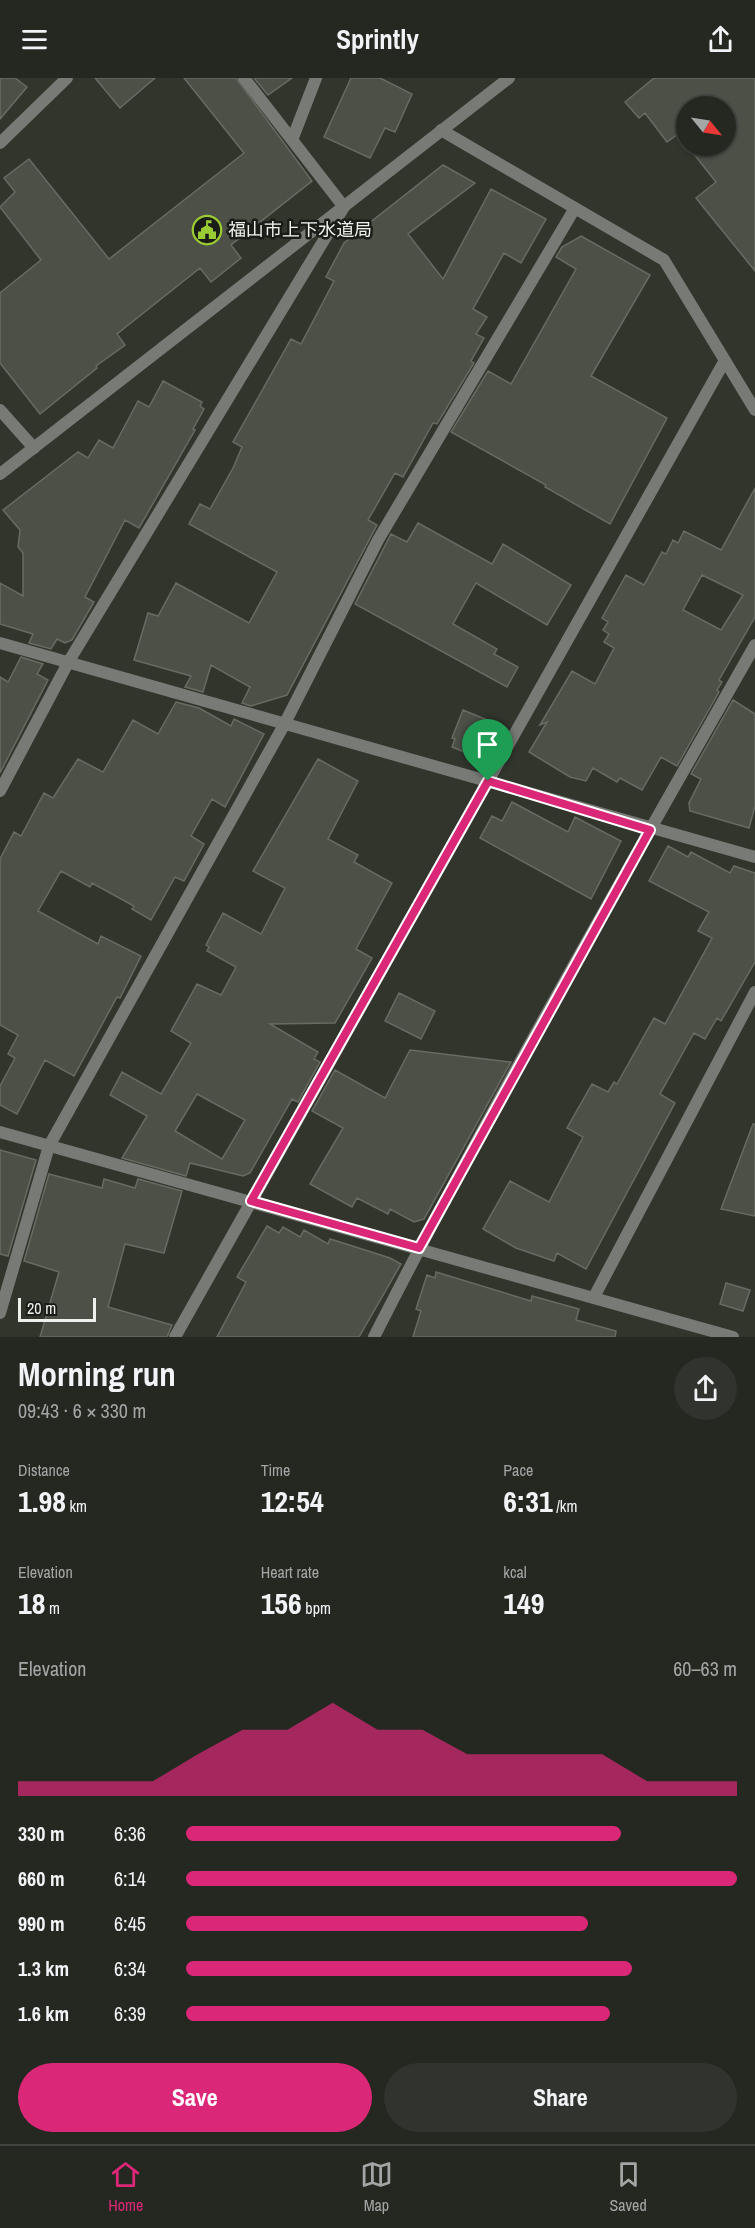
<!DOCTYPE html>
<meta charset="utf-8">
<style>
:root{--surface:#252821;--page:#31342e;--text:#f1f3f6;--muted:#a3a6a5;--line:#42443f;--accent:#db2777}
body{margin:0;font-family:"Archivo Narrow","Noto Sans JP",sans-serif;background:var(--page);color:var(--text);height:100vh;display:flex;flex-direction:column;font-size:22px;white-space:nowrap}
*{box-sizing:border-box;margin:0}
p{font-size:20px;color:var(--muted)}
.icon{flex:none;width:33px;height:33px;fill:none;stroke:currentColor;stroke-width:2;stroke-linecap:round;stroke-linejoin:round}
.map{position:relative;height:1259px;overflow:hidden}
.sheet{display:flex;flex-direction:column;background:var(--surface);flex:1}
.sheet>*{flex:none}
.needle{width:39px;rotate:120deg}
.tools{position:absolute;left:676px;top:18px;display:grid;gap:12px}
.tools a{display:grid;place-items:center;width:60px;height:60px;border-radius:50%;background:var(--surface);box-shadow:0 2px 4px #0004,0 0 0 2px var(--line);font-size:30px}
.scale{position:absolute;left:18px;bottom:15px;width:78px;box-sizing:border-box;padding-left:6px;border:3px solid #eef1eb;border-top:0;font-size:16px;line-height:21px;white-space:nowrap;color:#eef1eb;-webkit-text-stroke:4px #1a1c18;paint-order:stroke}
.pin{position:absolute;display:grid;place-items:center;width:51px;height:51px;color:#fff;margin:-62px -26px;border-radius:50% 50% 50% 0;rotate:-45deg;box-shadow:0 0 6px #0007}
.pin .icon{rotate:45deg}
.round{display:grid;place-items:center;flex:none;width:63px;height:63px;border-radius:32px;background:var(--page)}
.summary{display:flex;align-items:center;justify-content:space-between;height:102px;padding:0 18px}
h1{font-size:33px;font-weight:700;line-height:45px}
.stats{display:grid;grid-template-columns:repeat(3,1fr);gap:9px;height:102px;padding:6px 18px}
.stats div{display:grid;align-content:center}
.stats b{font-size:30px;font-weight:700}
.stats small{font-size:16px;font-weight:400}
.stats p{font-size:16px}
.chart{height:168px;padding:12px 18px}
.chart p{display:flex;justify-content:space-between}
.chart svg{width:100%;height:108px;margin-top:6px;fill:var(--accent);opacity:.7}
.cta{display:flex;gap:12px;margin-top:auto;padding:12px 18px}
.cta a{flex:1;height:69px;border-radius:36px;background:var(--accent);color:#fff;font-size:24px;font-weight:700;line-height:69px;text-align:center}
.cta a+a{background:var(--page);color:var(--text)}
ul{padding:0 18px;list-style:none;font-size:20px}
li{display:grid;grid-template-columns:96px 72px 1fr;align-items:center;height:45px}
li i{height:15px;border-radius:8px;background:var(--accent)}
header{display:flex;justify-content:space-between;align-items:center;height:78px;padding:0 18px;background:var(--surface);font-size:27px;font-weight:700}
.dock{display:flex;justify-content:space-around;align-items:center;height:84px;border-top:2px solid var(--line);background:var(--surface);font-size:16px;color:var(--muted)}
.dock a{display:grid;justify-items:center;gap:3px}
.dock .current{color:var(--accent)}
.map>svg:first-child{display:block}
</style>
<header><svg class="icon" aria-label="menu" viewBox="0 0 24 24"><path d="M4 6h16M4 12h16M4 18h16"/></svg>Sprintly<svg class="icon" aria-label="share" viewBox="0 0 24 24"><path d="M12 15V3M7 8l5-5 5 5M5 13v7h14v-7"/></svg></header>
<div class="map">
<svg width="755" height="1259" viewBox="0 0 755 1259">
<rect width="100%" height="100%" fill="#31352c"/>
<path fill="#4c5047" stroke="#676b62" stroke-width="1.5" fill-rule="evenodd" d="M0,0H15L27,9L0,41Z
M95,0H155L120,30Z
M184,0H236L312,103L231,167L241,180L211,204L200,190L117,256L125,267L96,288L97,290L40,336L0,285V215L41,182L0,129L15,114L4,100L29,81L109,181L244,75Z
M254,0H292L268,17Z
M351,0H380L412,16L395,54L385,50L370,80L324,59Z
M654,0H755V193L696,120L716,104L678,56L667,64L645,35L639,40L625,24ZM687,28H726V68H687Z
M443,87L475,105L408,156L443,201L491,111L546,141L521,185L504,175L473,231L487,239L476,256L484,260L471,283L474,285L437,346L433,345L403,399L395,395L368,442L377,447L287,617L251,628L242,625L250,609L211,587L203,614L185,609L191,598L134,582L148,535L158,538L176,505L249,545L277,494L189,446L200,426L210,431L233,390L242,369L233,364L291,261L301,266L334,203L326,199L344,165Z
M581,158L650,197L591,298L667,340L610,446L545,409L546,407L451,354L488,293L511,306L576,191L556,179L562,169Z
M163,303L202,324L200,328L204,331L193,351L195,352L139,450L125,442L85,519L94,524L72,562L65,565L57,561L51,571L29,565L33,556L0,546V505L23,518V475L18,469L20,452L3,432L78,374L88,380L99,362L113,370L138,323L149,329Z
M755,410V539L719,602L722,604L717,612L719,614L677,688L661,679L642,712L620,700L617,704L593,690L586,703L570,699L529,674L547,644L540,647L572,593L595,606L614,570L604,564L609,556L603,552L608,544L602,540L626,497L644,507L662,474L666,476L673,462L678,465L684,453L721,472ZM702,497L743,517L721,552L683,532Z
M418,445L492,486L503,466L571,507L547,547L476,505L472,512L453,546L497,571L494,576L518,589L507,609L355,526L391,456L407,464Z
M21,579L43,586L37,596L48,602L0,695V599L8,604Z
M733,622L755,636V728L749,750L690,733L689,725L701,701L691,696Z
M176,624L199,630L231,648L234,641L264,656L225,729L212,721L191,758L204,766L184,803L175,799L151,842L132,831L134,828L92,805L90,809L61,793L38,833L98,866L101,858L141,878L120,920L117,919L74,998L45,982L17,1036L0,1027V1008L15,980L8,976L18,957L0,947V781L14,754L21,758L44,715L53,720L78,681L103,694L133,642L158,656Z
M463,632L497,646L485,673L474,678L452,669L455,661L452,660Z
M318,681L358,703L328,761L358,777L354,784L392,805L356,871L372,880L335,945L270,946L318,974L314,981L320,984L298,1024L292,1021L250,1095L243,1098L190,1085L186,1098L122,1080L147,1038L110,1017L122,994L161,1016L191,965L171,953L197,906L221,917L236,889L207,873L209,869L206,867L223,835L261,856L285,810L253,793ZM197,1016L245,1042L222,1081L175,1053Z
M512,724L568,754L575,739L621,763L591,821L480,760L492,738L502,743Z
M668,768L688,779L691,774L730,795L734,788L755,795V884L721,943L717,940L705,961L694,955L660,1016L675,1025L586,1191L557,1175L554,1183L516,1170L483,1151L510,1103L549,1124L583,1059L567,1050L592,1006L608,1014L614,1004L617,1006L654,940L665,946L712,860L698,853L709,834L649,803Z
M399,915L435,933L421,961L385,943Z
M410,972L511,984L424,1141L414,1144L390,1131L388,1136L357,1120L352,1129L310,1106L343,1050L312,1033L335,992L385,1020Z
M753,1046H755V1138L721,1131Z
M0,1072L36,1082L8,1178L0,1176Z
M49,1096L102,1110L104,1101L135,1110L138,1101L182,1113L164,1175L125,1166L108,1229L172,1247L167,1259H40L59,1194L24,1183Z
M267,1148L279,1155L283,1149L300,1159L304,1152L328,1166L330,1161L340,1164L390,1180L401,1186L359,1259H217L246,1204L237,1199Z
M436,1194L531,1223L532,1218L579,1231L576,1242L616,1253L615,1259H413L421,1233L416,1231L427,1197L435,1200Z
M726,1205L750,1212L743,1233L720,1226Z"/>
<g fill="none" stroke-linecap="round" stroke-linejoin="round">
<path stroke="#787a76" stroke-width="12" d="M441,52L664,182L755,332
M292,62L316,0
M0,65L67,0
M0,332L34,370
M0,565L755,779
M0,713L69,583L344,129L244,0
M594,1219L755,914
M0,1235L49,1068L284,647L378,462L575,130
M175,1259L724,284
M374,1259C493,1025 625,796 755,567"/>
<path stroke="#787a76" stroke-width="12" d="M0,396L509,0
M0,1054L733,1259"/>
</g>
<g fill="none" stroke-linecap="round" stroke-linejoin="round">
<g stroke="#fff" stroke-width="12">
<path id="route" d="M488,703L650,752L419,1170L251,1123Z"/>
</g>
<use href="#route" stroke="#db2777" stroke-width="8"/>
</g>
<defs>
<g id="civic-ring" transform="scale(1.5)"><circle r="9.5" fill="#1a1c18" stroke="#9bcb33" stroke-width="1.5"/><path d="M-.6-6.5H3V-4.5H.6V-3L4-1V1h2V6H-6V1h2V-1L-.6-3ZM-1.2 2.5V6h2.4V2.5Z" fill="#9bcb33"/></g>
</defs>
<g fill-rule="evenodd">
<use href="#civic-ring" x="207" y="152"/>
</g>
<g text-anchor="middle" stroke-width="5" stroke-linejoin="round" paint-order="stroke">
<g font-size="18" fill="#eef1eb" stroke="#1a1c18" text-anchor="start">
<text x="228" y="158">福山市上下水道局</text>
</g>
</g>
</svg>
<div class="tools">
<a><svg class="needle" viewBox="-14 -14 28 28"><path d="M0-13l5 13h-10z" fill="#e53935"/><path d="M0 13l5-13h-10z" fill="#a3a6a5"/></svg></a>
</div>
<div class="scale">20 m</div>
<div class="pin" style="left:488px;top:703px;background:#1e9e55"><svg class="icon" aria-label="arrive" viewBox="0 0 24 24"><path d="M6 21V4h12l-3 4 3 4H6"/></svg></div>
</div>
<section class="sheet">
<div class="summary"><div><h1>Morning run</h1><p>09:43 · 6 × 330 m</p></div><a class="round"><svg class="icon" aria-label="share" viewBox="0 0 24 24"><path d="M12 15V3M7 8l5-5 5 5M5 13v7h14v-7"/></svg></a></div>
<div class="stats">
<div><p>Distance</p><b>1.98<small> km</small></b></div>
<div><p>Time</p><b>12:54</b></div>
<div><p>Pace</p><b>6:31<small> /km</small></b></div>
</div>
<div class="stats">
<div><p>Elevation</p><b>18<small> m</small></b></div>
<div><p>Heart rate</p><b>156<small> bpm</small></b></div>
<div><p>kcal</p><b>149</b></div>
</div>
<div class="chart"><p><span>Elevation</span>60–63 m</p>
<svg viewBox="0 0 160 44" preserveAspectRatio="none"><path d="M0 44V38L10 38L20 38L30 38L40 27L50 17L60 17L70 6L80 17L90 17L100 27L110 27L120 27L130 27L140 38L150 38L160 38V44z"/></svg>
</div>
<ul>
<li><b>330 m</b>6:36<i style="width:79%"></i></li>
<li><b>660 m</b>6:14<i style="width:100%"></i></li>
<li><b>990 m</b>6:45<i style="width:73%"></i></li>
<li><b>1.3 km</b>6:34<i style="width:81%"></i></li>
<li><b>1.6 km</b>6:39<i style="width:77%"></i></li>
</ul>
<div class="cta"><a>Save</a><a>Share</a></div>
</section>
<nav class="dock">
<a class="current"><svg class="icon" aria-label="home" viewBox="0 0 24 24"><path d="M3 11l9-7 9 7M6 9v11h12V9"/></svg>Home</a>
<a><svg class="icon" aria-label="map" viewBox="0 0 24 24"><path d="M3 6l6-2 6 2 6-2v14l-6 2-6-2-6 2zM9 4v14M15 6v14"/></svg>Map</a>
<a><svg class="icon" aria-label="saved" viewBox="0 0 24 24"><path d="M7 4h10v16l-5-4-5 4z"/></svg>Saved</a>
</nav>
